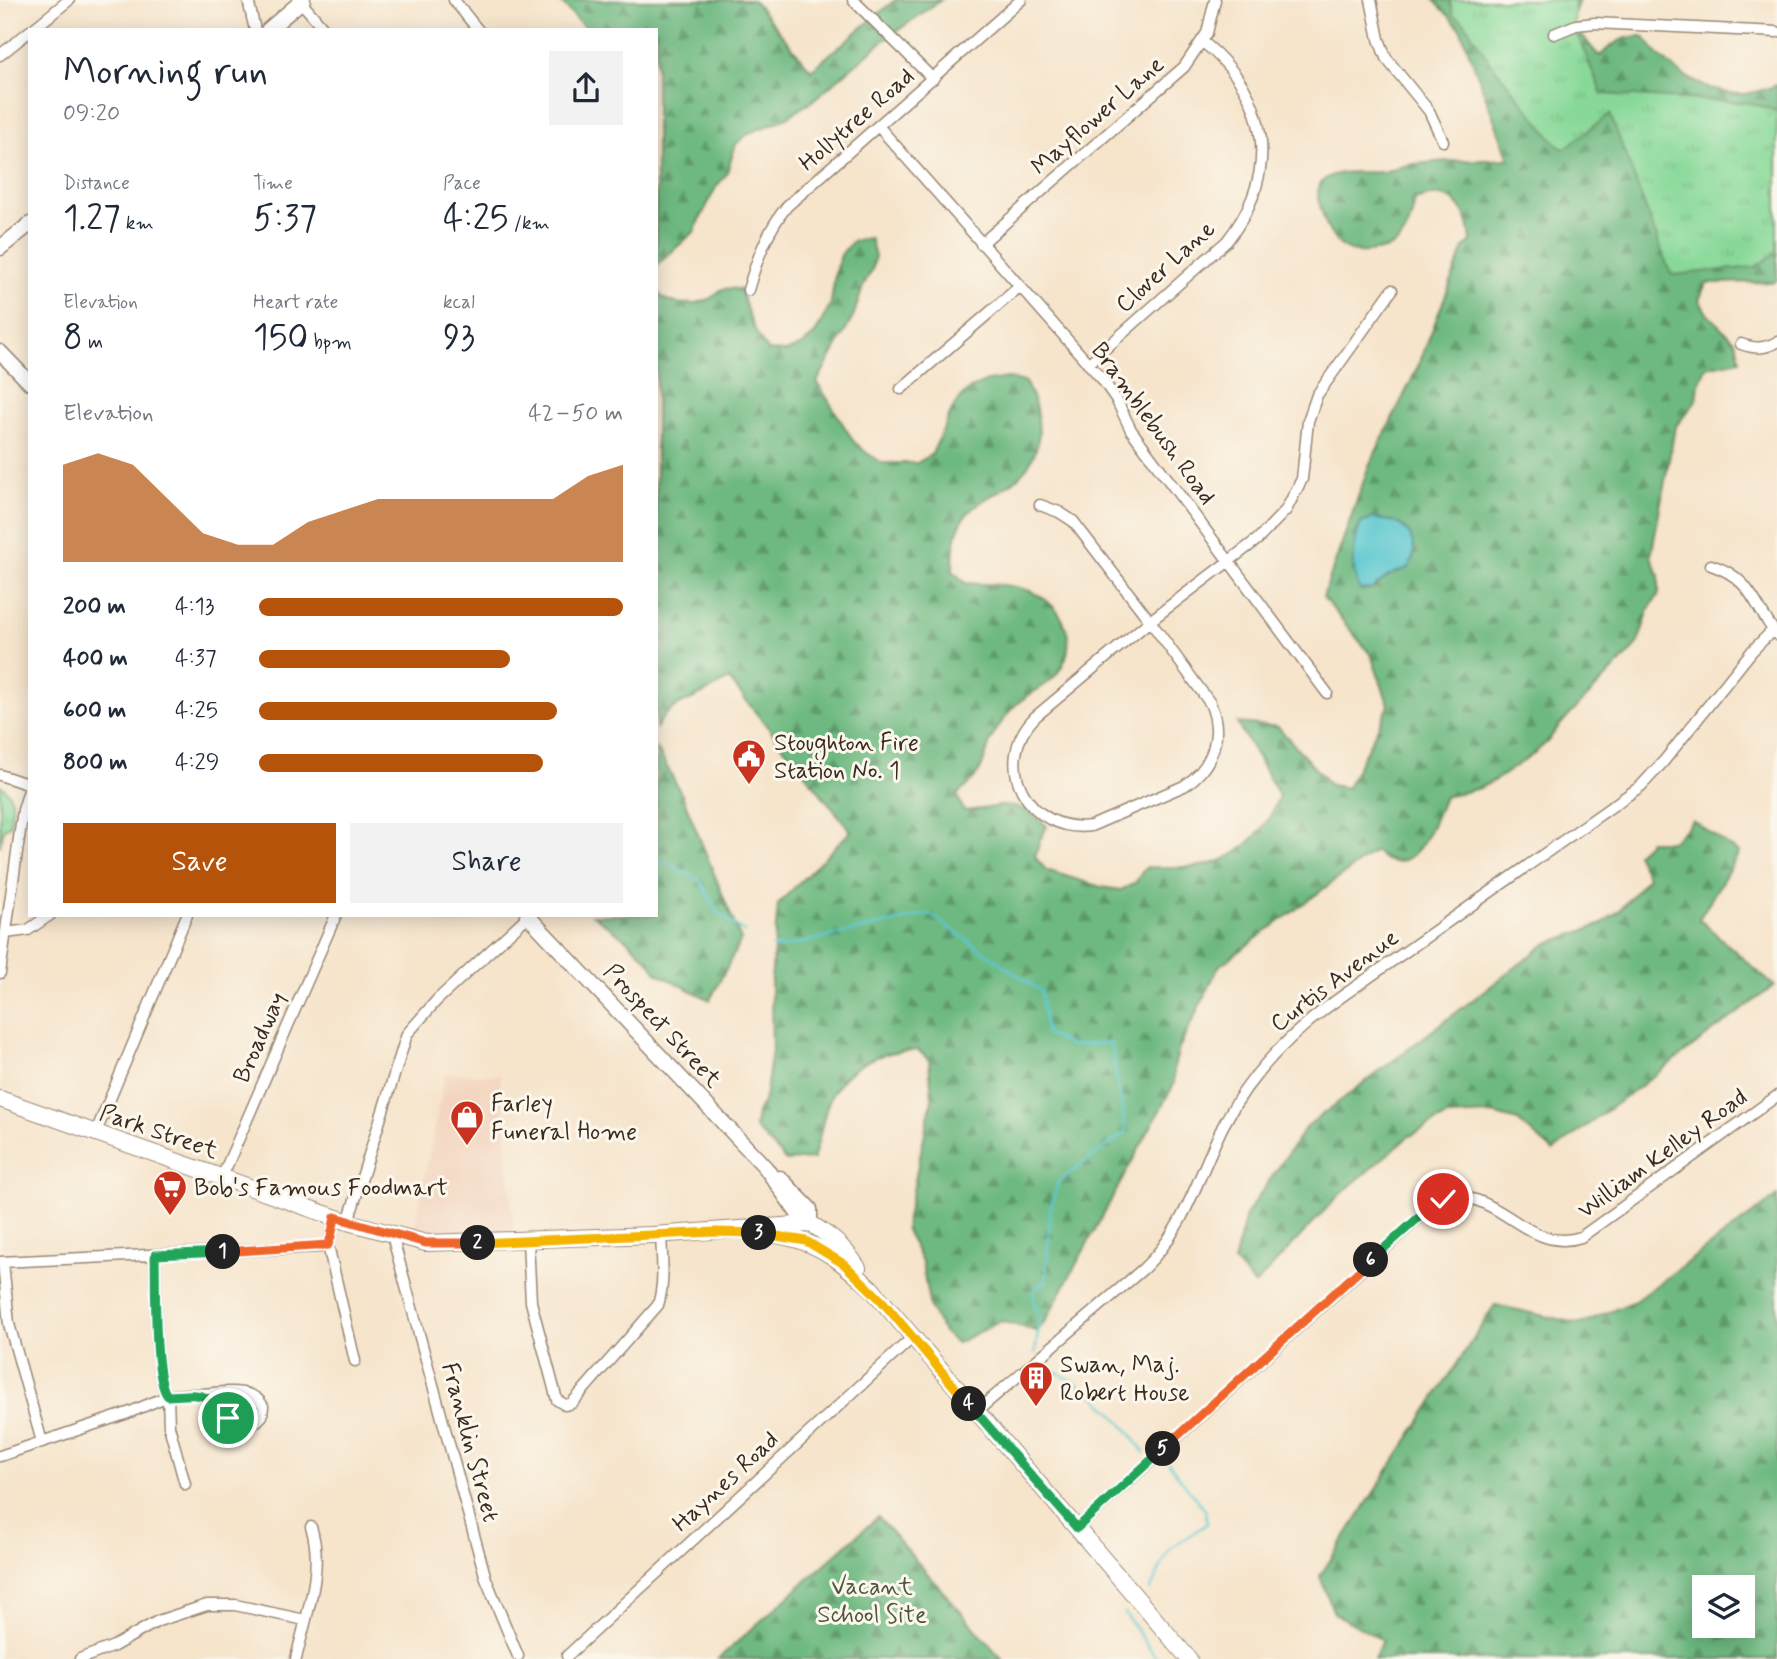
<!DOCTYPE html>
<meta charset="utf-8">
<style>
:root{--surface:#fff;--page:#f2f2f3;--text:#1f2937;--muted:#747a83;--accent:#b45309}
body{margin:0;font-family:Mynerve,sans-serif;background:var(--page);color:var(--text);height:100vh;display:flex;flex-direction:column;font-size:26px;white-space:nowrap}
*{box-sizing:border-box;margin:0}
p{font-size:23px;color:var(--muted)}
.icon{flex:none;width:38px;height:38px;fill:none;stroke:currentColor;stroke-width:2;stroke-linecap:round;stroke-linejoin:round}
.map{position:relative;flex:1;overflow:hidden}
.drawer{position:absolute;left:28px;top:28px;width:630px;height:889px;display:flex;flex-direction:column;background:var(--surface);border-radius:0px;box-shadow:0 4px 18px #0003}
.drawer>*{flex:none}
.fabs{position:absolute;left:1692px;top:1575px;display:grid;gap:14px}
.fabs a{display:grid;place-items:center;width:63px;height:63px;border-radius:0px;background:var(--surface);box-shadow:0 4px 18px #0003;font-size:35px}
.pin{position:absolute;display:grid;place-items:center;width:60px;height:60px;color:#fff;margin:-30px;border:4px solid #fff;border-radius:50%;box-shadow:0 2px 7px #0007}
.km{position:absolute;width:35px;height:35px;margin:-18px;border-radius:50%;background:#222;color:#fff;font-size:19px;line-height:35px;text-align:center}
.round{display:grid;place-items:center;flex:none;width:74px;height:74px;border-radius:0px;background:var(--page)}
.headline{display:flex;align-items:center;justify-content:space-between;height:119px;padding:0 35px}
h1{font-size:38px;font-weight:600;line-height:52px}
.metrics{display:grid;grid-template-columns:repeat(3,1fr);gap:10px;height:119px;padding:7px 35px}
.metrics div{display:grid;align-content:center}
.metrics b{font-size:35px;font-weight:600}
.metrics small{font-size:19px;font-weight:400}
.metrics p{font-size:19px}
.chart{height:196px;padding:14px 35px}
.chart p{display:flex;justify-content:space-between}
.chart svg{width:100%;height:126px;margin-top:7px;fill:var(--accent);opacity:.7}
.primary-button{display:flex;gap:14px;margin-top:auto;padding:14px 35px}
.primary-button a{flex:1;height:80px;border-radius:0px;background:var(--accent);color:#fff;font-size:28px;font-weight:600;line-height:80px;text-align:center}
.primary-button a+a{background:var(--page);color:var(--text)}
ul{padding:0 35px;list-style:none;font-size:23px}
li{display:grid;grid-template-columns:112px 84px 1fr;align-items:center;height:52px}
li i{height:18px;border-radius:9px;background:var(--accent)}
.map>svg:first-child{display:block}
</style>
<div class="map">
<svg width="1777" height="1659" viewBox="0 0 1777 1659">
<defs>
<pattern id="forest-firs" width="22" height="20" patternUnits="userSpaceOnUse" patternTransform="scale(1.75)"><rect width="22" height="20" fill="#6eb981"/><path d="M5 1l3.5 6h-7zM16 11l3.5 6h-7z" fill="#5c9769"/></pattern>
<pattern id="park-tufts" width="24" height="20" patternUnits="userSpaceOnUse" patternTransform="scale(1.75)"><rect width="24" height="20" fill="#88d999"/><path d="M3 7l-1-3M5 7V3M7 7l1-3M15 17l-1-3M17 17v-4M19 17l1-3" fill="none" stroke="#76ba83"/></pattern>
</defs>
<rect width="100%" height="100%" fill="#fbf7ec"/>
<filter id="ink" filterUnits="userSpaceOnUse"><feTurbulence type="fractalNoise" baseFrequency=".0143" numOctaves="2"/><feDisplacementMap in="SourceGraphic" scale="14" xChannelSelector="R" yChannelSelector="G"/><feConvolveMatrix kernelMatrix="1 2 1 2 8 2 1 2 1" color-interpolation-filters="sRGB"/></filter>
<filter id="wash" filterUnits="userSpaceOnUse"><feTurbulence type="fractalNoise" baseFrequency=".00686" numOctaves="4" result="noise"/><feDisplacementMap in="SourceGraphic" scale="28" xChannelSelector="R" yChannelSelector="G"/><feGaussianBlur stdDeviation="1.57" result="paint"/><feColorMatrix in="noise" values="0 0 0 0 0 0 0 0 0 0 0 0 0 0 0 0 0 1.4 0 .05"/><feComposite in="paint" operator="in"/></filter>
<g filter="url(#wash)">
<rect width="100%" height="100%" fill="#f6e4cb"/>
<path fill="#f3d4be" d="M445,1074L500,1075L514,1230L447,1234L414,1230Z"/>
<path fill="url(#forest-firs)" stroke="#547250" stroke-width="2" fill-rule="evenodd" d="M559,0H753L811,70L895,0H941L883,41L811,102L782,120L749,133L736,144L726,175L716,187L694,232L658,264L656,268V30H587Z
M1434,0H1579L1565,38L1582,36C1590,43 1592,50 1600,56C1614,42 1624,36 1643,36C1664,67 1701,92 1739,94C1751,95 1765,89 1777,85V279L1775,282L1706,283L1699,300L1708,315L1736,342L1740,360L1706,367L1699,384L1696,401L1675,427L1651,556L1659,576V594L1649,609L1638,643L1627,656L1559,726L1547,742L1531,756L1497,779L1480,788L1444,797C1435,817 1420,869 1389,861C1385,860 1378,854 1375,851L1219,966L1179,1048L1174,1067V1084L1047,1318L1037,1331L1001,1321L957,1343L945,1334L930,1309L922,1262L905,1228L932,1099L929,1060L918,1050C882,1050 844,1065 829,1101C822,1119 820,1140 813,1159L786,1161L755,1128L757,1113L765,1098L772,1051L771,980L778,904L851,831L729,679C721,684 713,689 704,693C684,704 666,706 656,729V289C664,307 693,306 709,299C714,297 718,291 723,289C728,288 736,289 741,289C747,313 753,331 768,351L786,352L802,345L815,334L831,303L836,268L842,253L853,241L870,238L875,256L872,270L864,284L853,317L817,382L854,442L867,453L882,463H917L932,454L955,404L970,388L988,381L1008,378L1025,382C1046,420 1045,460 1007,486C993,496 978,501 967,514C954,529 953,552 953,571L965,583C986,585 1010,583 1030,591C1064,605 1081,642 1057,674C1044,690 1023,694 1011,710C1003,720 995,730 990,742C986,752 985,762 979,772C973,781 965,788 957,795L964,811C1006,808 1011,795 1047,826L1040,840L1035,857L1046,870L1101,887L1121,890L1135,883L1145,868C1163,866 1182,868 1200,866C1237,862 1269,829 1279,795L1237,723L1278,727L1330,785L1347,788L1389,706L1371,655L1323,597L1369,466L1417,369L1464,248L1471,242C1469,208 1452,186 1415,200C1412,214 1410,228 1400,240C1391,251 1364,254 1350,251C1341,248 1332,237 1328,229C1324,218 1313,193 1321,183C1334,167 1365,174 1382,172C1391,171 1399,166 1408,165C1441,160 1476,161 1509,159L1460,28Z
M656,747L682,795L741,940L710,1000L658,974L649,961L627,940L593,915H656Z
M1692,820L1739,853L1699,919L1774,986L1553,1151L1518,1121L1492,1114L1447,1116L1408,1137L1338,1196L1255,1285L1234,1262L1246,1215L1306,1127L1546,944L1600,925L1620,910L1648,877L1636,854L1650,841H1672L1688,827Z
M1777,1196V1659H1374L1382,1640L1334,1613L1320,1576L1495,1305L1581,1324L1635,1301ZM1704,1587H1743V1626H1704Z
M878,1517L1002,1659H718Z"/>
<path fill="url(#park-tufts)" stroke="#62825c" stroke-width="2" d="M1450,0H1575L1574,27L1602,94L1751,103L1777,111V252L1755,267L1671,275L1610,114L1564,149L1559,147L1490,62L1464,22L1453,15Z
M0,785C16,795 13,809 10,825L3,830L0,847Z"/>
<path fill="#5bc8cf" stroke="#4b7976" stroke-width="2" d="M1374,518C1381,520 1390,520 1397,523C1414,531 1419,554 1408,568L1388,576L1372,589L1360,590C1350,572 1353,541 1361,523Z"/>
<g fill="none" stroke-linecap="round" stroke-linejoin="round">
<path stroke="#5bc8cf" stroke-width="2.5" d="M656,857L701,881L716,911L744,932
M772,946L779,948L929,914L1041,991L1046,1034L1071,1046L1111,1043L1126,1132L1058,1182L1050,1211L1046,1281L1034,1290V1303L1040,1319L1035,1353
M1045,1367C1092,1387 1115,1412 1144,1452
M1150,1590L1170,1548L1207,1524L1205,1510L1169,1464
M1125,1614L1157,1659"/>
</g>
</g>
<g filter="url(#ink)">
<g fill="none" stroke-linecap="round" stroke-linejoin="round">
<g stroke="#988774" stroke-width="13">
<path id="minor" d="M248,0L255,30
M454,0L478,30
M853,0L933,79
M1371,0L1379,39L1386,58L1429,111L1443,141
M301,2L325,30
M32,30L69,0
M1554,34L1576,25L1595,23L1777,32
M0,55L30,31
M879,127L1102,379L1116,399L1131,430L1327,693
M981,244L1184,67L1207,33L1215,0
M748,290C757,259 767,231 787,206L1021,0
M1741,344C1755,349 1764,349 1777,342
M1088,364L1227,241C1281,172 1270,96 1203,42
M901,389L1019,287
M1040,505L1059,512L1073,521L1150,621L1035,717C990,763 1028,834 1091,826L1184,786C1213,767 1224,735 1210,703L1150,621L1258,539L1286,510L1302,479L1308,421L1317,395L1392,290
M1711,565C1752,578 1753,605 1777,635
M0,775L30,785
M6,933L28,930L50,915
M0,973L23,810L30,787
M96,1132L187,915
M222,1177L336,915
M348,1222L407,1034L437,1000L528,916
M392,1235L486,1579L518,1656
M528,1241L531,1302L557,1400L565,1405L572,1403L658,1305C665,1282 662,1259 661,1235
M328,1245L355,1361
M155,1255C156,1279 153,1384 168,1396C178,1395 193,1392 203,1395C224,1401 229,1433 255,1423L262,1416L263,1406C253,1386 220,1393 201,1394
M0,1262L320,1247L328,1245L331,1237L335,1217
M3,1262L9,1324L42,1442
M976,1412L1143,1269C1185,1230 1198,1176 1223,1126C1250,1073 1293,1031 1341,997L1641,786L1664,761L1752,651L1773,630
M0,1456L128,1413L168,1396L169,1426L185,1484
M1077,1528L1435,1203C1494,1176 1523,1256 1581,1237L1777,1096
M567,1656L912,1338
M80,1659L114,1646L158,1621L207,1605H235L305,1620
M296,1659C305,1618 325,1569 311,1527"/>
</g>
<g stroke="#988774" stroke-width="17">
<path id="tertiary" d="M268,30L303,0
M0,248L30,224
M0,352L30,383
M527,915L765,1167L801,1218
M780,1178L810,1209V1224"/>
</g>
<g stroke="#988774" stroke-width="18">
<path id="secondary" d="M0,1099L348,1222L426,1243L653,1235L810,1224
M803,1219C826,1233 843,1244 858,1268
M764,1233C815,1239 834,1255 871,1288L1189,1659"/>
</g>
<use href="#minor" stroke="#fff" stroke-width="10"/>
<use href="#tertiary" stroke="#fff" stroke-width="14"/>
<use href="#secondary" stroke="#fff" stroke-width="16"/>
</g>
</g>
<g fill="none" stroke-linecap="round" stroke-linejoin="round" filter="url(#ink)">
<g stroke="#fff" stroke-width="14">
<path id="split-1" d="M223,1252L155,1255C156,1279 153,1383 168,1396C203,1394 204,1391 228,1418"/>
</g>
<g stroke="#fff" stroke-width="14">
<path id="split-2" d="M223,1252L328,1245L331,1237L335,1217L426,1243H478"/>
</g>
<g stroke="#fff" stroke-width="14">
<path id="split-3" d="M478,1243L716,1232L759,1233"/>
</g>
<g stroke="#fff" stroke-width="14">
<path id="split-4" d="M759,1233L806,1241L844,1264L882,1301L969,1404"/>
</g>
<g stroke="#fff" stroke-width="14">
<path id="split-5" d="M969,1404L1077,1528L1163,1449"/>
</g>
<g stroke="#fff" stroke-width="14">
<path id="split-6" d="M1163,1449L1371,1260"/>
</g>
<g stroke="#fff" stroke-width="14">
<path id="split-7" d="M1371,1260L1436,1202L1443,1199"/>
</g>
<use href="#split-1" stroke="#22a559" stroke-width="9"/>
<use href="#split-2" stroke="#f0652b" stroke-width="9"/>
<use href="#split-3" stroke="#f5b400" stroke-width="9"/>
<use href="#split-4" stroke="#f5b400" stroke-width="9"/>
<use href="#split-5" stroke="#22a559" stroke-width="9"/>
<use href="#split-6" stroke="#f0652b" stroke-width="9"/>
<use href="#split-7" stroke="#22a559" stroke-width="9"/>
</g>
<defs>
<g id="civic-pin" transform="scale(1.75)"><path d="M0 17L-7.5 6A9.5 9.5 0 1 1 7.5 6Z" fill="#c8321e" stroke="#fbf7ec"/><path d="M-.6-6.5H3V-4.5H.6V-3L4-1V1h2V6H-6V1h2V-1L-.6-3ZM-1.2 2.5V6h2.4V2.5Z" fill="#fff"/></g>
<g id="shop-pin" transform="scale(1.75)"><path d="M0 17L-7.5 6A9.5 9.5 0 1 1 7.5 6Z" fill="#c8321e" stroke="#fbf7ec"/><path d="M-5-2.5h2.3a2.7 3.5 0 0 1 5.4 0H5L5.5 6h-11ZM-1.5-2.5h3a1.5 2.3 0 0 0-3 0Z" fill="#fff"/></g>
<g id="supermarket-pin" transform="scale(1.75)"><path d="M0 17L-7.5 6A9.5 9.5 0 1 1 7.5 6Z" fill="#c8321e" stroke="#fbf7ec"/><path d="M-6-5.5h2.5l.6 2H6L4.5 2H-2.5L-4.4-4H-6ZM-1.5 3.2a1.3 1.3 0 1 0 .1 0ZM3 3.2a1.3 1.3 0 1 0 .1 0Z" fill="#fff"/></g>
<g id="building-pin" transform="scale(1.75)"><path d="M0 17L-7.5 6A9.5 9.5 0 1 1 7.5 6Z" fill="#c8321e" stroke="#fbf7ec"/><path d="M-4-6H4V6H1V3H-1V6H-4ZM-2.5-4.3h1.7v1.8h-1.7ZM.8-4.3h1.7v1.8H.8ZM-2.5-1h1.7V.8h-1.7ZM.8-1h1.7V.8H.8Z" fill="#fff"/></g>
</defs>
<g fill-rule="evenodd">
<use href="#civic-pin" x="749" y="756"/>
<use href="#shop-pin" x="467" y="1117"/>
<use href="#supermarket-pin" x="170" y="1187"/>
<use href="#building-pin" x="1036" y="1378"/>
</g>
<g text-anchor="middle" stroke-width="6" stroke-linejoin="round" paint-order="stroke">
<g font-size="24" fill="#3b2a1e" stroke="#fbf7ec">
<text transform="translate(1097 115) rotate(-41)" y="8">Mayflower Lane</text>
<text transform="translate(856 119) rotate(-41)" y="8">Hollytree Road</text>
<text transform="translate(1165 266) rotate(-42)" y="8">Clover Lane</text>
<text transform="translate(1154 423) rotate(54)" y="8">Bramblebush Road</text>
<text transform="translate(1334 980) rotate(-37)" y="8">Curtis Avenue</text>
<text transform="translate(663 1025) rotate(47)" y="8">Prospect Street</text>
<text transform="translate(259 1037) rotate(-66)" y="8">Broadway</text>
<text transform="translate(159 1131) rotate(19)" y="8">Park Street</text>
<text transform="translate(1662 1153) rotate(-36)" y="8">William Kelley Road</text>
<text transform="translate(471 1442) rotate(75)" y="8">Franklin Street</text>
<text transform="translate(725 1481) rotate(-43)" y="8">Haynes Road</text>
</g>
<g font-size="24" fill="#3b2a1e" stroke="#fbf7ec" text-anchor="start">
<text x="774" y="750">Stoughton Fire<tspan x="774" dy="28">Station No. 1</tspan></text>
<text x="491" y="1111">Farley<tspan x="491" dy="28">Funeral Home</tspan></text>
<text x="194" y="1195">Bob's Famous Foodmart</text>
<text x="1060" y="1372">Swan, Maj.<tspan x="1060" dy="28">Robert House</tspan></text>
</g>
<g font-size="24" fill="#4e563d" stroke="#fbf7ec">
<text x="872" y="1594">Vacant<tspan x="872" dy="28">School Site</tspan></text>
</g>
</g>
</svg>
<div class="fabs">
<a><svg class="icon" aria-label="layers" viewBox="0 0 24 24"><path d="M12 4l9 5-9 5-9-5zM3 14l9 5 9-5"/></svg></a>
</div>
<div class="pin" style="left:228px;top:1418px;background:#1e9e55"><svg class="icon" aria-label="arrive" viewBox="0 0 24 24"><path d="M6 21V4h12l-3 4 3 4H6"/></svg></div>
<div class="pin" style="left:1443px;top:1199px;background:#d93025"><svg class="icon" aria-label="check" viewBox="0 0 24 24"><path d="M5 12l5 5 9-10"/></svg></div>
<b class="km" style="left:223px;top:1252px">1</b>
<b class="km" style="left:478px;top:1243px">2</b>
<b class="km" style="left:759px;top:1233px">3</b>
<b class="km" style="left:969px;top:1404px">4</b>
<b class="km" style="left:1163px;top:1449px">5</b>
<b class="km" style="left:1371px;top:1260px">6</b>
<section class="drawer">
<div class="headline"><div><h1>Morning run</h1><p>09:20</p></div><a class="round"><svg class="icon" aria-label="share" viewBox="0 0 24 24"><path d="M12 15V3M7 8l5-5 5 5M5 13v7h14v-7"/></svg></a></div>
<div class="metrics">
<div><p>Distance</p><b>1.27<small> km</small></b></div>
<div><p>Time</p><b>5:37</b></div>
<div><p>Pace</p><b>4:25<small> /km</small></b></div>
</div>
<div class="metrics">
<div><p>Elevation</p><b>8<small> m</small></b></div>
<div><p>Heart rate</p><b>150<small> bpm</small></b></div>
<div><p>kcal</p><b>93</b></div>
</div>
<div class="chart"><p><span>Elevation</span>42–50 m</p>
<svg viewBox="0 0 160 44" preserveAspectRatio="none"><path d="M0 44V10L10 6L20 10L30 22L40 34L50 38L60 38L70 30L80 26L90 22L100 22L110 22L120 22L130 22L140 22L150 14L160 10V44z"/></svg>
</div>
<ul>
<li><b>200 m</b>4:13<i style="width:100%"></i></li>
<li><b>400 m</b>4:37<i style="width:69%"></i></li>
<li><b>600 m</b>4:25<i style="width:82%"></i></li>
<li><b>800 m</b>4:29<i style="width:78%"></i></li>
</ul>
<div class="primary-button"><a>Save</a><a>Share</a></div>
</section>
</div>
